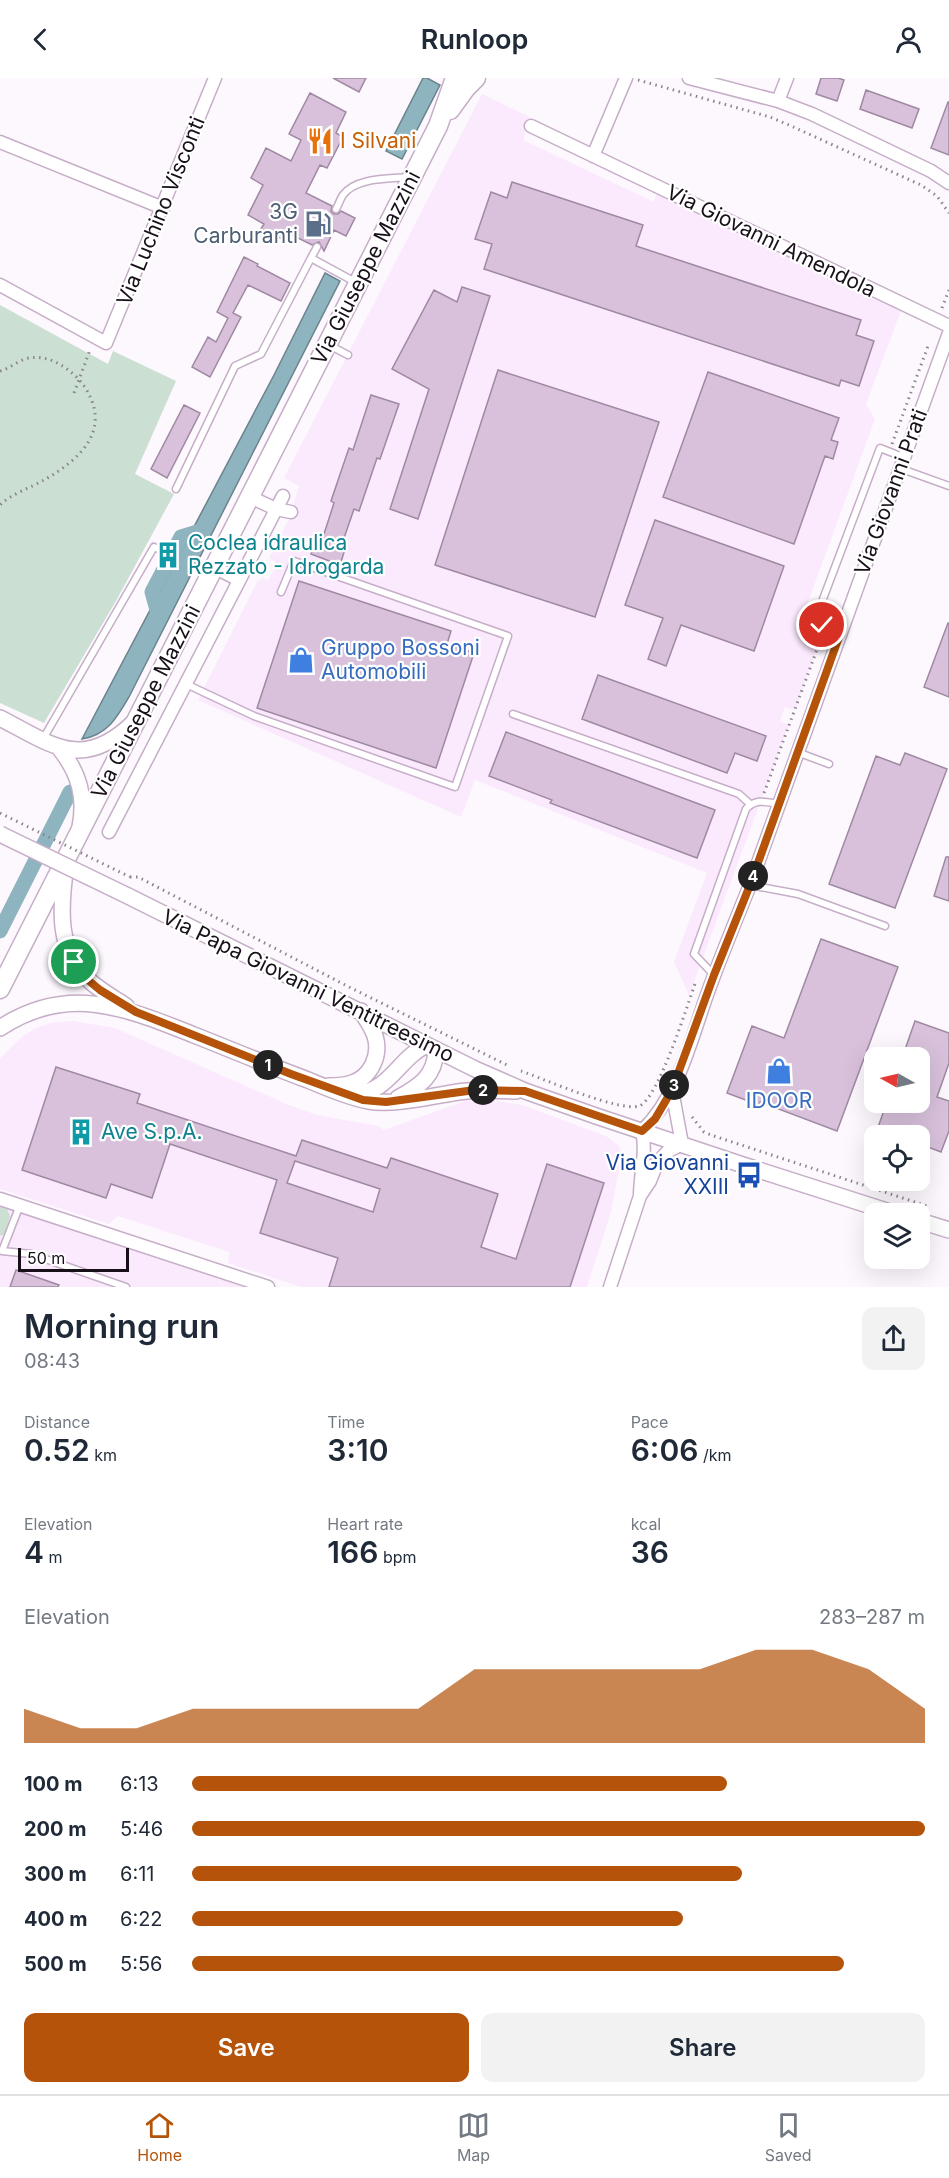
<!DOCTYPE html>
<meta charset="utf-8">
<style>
:root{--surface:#fff;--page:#f2f2f3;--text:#1f2937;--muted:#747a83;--line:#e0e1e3;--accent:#b45309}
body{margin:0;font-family:Inter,sans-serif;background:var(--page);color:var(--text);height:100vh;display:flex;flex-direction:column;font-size:22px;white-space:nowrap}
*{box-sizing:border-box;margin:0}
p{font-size:20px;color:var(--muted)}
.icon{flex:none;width:33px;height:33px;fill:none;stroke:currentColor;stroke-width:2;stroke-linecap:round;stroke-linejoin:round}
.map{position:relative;height:1209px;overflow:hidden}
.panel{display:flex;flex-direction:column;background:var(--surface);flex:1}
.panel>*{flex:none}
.needle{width:39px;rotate:278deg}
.tools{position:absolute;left:864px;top:969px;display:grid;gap:12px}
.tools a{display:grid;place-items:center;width:66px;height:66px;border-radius:12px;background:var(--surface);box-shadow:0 6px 24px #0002;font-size:30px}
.scale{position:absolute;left:18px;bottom:15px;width:111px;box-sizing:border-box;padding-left:6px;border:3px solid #181019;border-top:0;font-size:16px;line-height:21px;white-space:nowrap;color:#181019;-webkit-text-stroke:4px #fff;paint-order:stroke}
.pin{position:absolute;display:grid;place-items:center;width:51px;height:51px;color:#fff;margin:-26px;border:3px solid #fff;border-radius:50%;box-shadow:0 2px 6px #0007}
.km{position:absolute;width:30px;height:30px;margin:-15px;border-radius:50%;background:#222;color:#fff;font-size:16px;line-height:30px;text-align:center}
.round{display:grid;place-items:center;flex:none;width:63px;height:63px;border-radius:12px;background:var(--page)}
.headline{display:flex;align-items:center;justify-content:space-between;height:102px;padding:0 24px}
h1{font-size:33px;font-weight:600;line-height:45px}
.stats{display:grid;grid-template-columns:repeat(3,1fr);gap:9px;height:102px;padding:6px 24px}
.stats div{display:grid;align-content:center}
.stats b{font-size:30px;font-weight:600}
.stats small{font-size:16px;font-weight:400}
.stats p{font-size:16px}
.chart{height:168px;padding:12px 24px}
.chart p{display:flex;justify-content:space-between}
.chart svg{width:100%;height:108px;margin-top:6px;fill:var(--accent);opacity:.7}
.action{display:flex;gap:12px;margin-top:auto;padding:12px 24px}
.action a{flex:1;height:69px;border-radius:12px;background:var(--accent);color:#fff;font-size:24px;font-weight:600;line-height:69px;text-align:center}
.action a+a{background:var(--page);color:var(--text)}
ul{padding:0 24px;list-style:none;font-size:20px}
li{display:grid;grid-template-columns:96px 72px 1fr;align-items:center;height:45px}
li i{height:15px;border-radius:8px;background:var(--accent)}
header{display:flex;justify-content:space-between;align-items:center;height:78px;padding:0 24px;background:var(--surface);font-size:27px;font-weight:600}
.menu{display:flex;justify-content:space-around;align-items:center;height:84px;border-top:2px solid var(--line);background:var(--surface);font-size:16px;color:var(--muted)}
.menu a{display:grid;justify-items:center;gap:3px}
.menu .on{color:var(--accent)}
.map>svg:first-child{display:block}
</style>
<header><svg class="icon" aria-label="back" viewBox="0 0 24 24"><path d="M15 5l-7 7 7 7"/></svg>Runloop<svg class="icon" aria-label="person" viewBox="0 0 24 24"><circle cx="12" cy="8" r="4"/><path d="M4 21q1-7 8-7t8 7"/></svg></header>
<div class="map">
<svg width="949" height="1209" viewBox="0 0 949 1209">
<rect width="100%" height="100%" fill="#fdf8fe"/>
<path fill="#fbe9fd" d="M482,16L530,39L523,62L654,124L657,114L901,233L866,326L875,341L800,546L816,573L795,632L785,629L780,643L789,647L689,917L674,884L707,795L475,702L461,739L198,622L258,502L260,503L262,499L268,503L277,485L269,480L289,441L299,408L284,400Z
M73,943L115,950L289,1027L317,1037L378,1048L384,1052L465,1023L490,1022L522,1027L606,1058L619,1068L622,1076L611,1134L587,1209H301L228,1185L229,1174L118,1138L109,1146L0,1111V980L23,958L36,950L51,945Z
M7,1131L244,1209H0V1158L5,1156L10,1138Z"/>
<path fill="#cbdfd3" d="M0,227L108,286L113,273L176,303L135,396L174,416L116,523L44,645L0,625Z
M0,1129L7,1131L10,1138L5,1156L0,1158Z"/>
<path fill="#8eb4bf" stroke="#6b838d" stroke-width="1.5" d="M423,0H427L440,7L402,81L386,73Z
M325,195L340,203L130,617C118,638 108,657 82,661L274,297Z"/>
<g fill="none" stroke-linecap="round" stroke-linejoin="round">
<path stroke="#8eb4bf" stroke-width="15" d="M159,539L152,514L181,459L204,452
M0,853L70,714"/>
</g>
<path fill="#d9c1dc" stroke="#9f89a2" stroke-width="1.5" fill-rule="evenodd" d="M333,0H366L359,14Z
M821,0H838L844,2L837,23L816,16Z
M866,12L919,31L912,50L860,31Z
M310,15L346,34L336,55L343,59L327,90L320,87L306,115L332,128L331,133L334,136H338L341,133L355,140L346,158L334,152L324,173L319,164L312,167L286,154L282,161L261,151L264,146L248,137L263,107L251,100L266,70L291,83L301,62L289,56Z
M948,24H949V77L931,70Z
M512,104L643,147L636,168L861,242L856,257L874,263L859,308L841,302L839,308L484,191L492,166L475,161L491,114L507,120Z
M244,179L258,186L257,188L290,205L281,223L248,207L233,235L241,239L210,299L192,289L208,259L216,264L228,240L217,234Z
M462,209L490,218L418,441L390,431L429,311L392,291L434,212L457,224Z
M498,292L659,344L595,539L435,487Z
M708,294L839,340L831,362L838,364L833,381L825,378L794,466L663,419Z
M371,317L399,326L380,381L377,380L359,433L354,431L343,463L347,465L340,487L311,476L317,457L323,459L334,425L331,423L349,370L353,372Z
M184,327L200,335L167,400L151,391Z
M655,442L784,488L754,573L681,547L666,588L648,581L663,540L625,527Z
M166,469L176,474L171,485L160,479L167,476Z
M299,503L451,553L447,566L474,575L436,690L257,630Z
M948,545H949V619L924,609Z
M598,597L766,658L757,683L735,675L727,695L582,641Z
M506,654L715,732L697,780L550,725L552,722L489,698Z
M905,675L947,691L895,830L829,806L876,678L900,687Z
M946,779H949V823L934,818Z
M821,861L898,889L837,1053L760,1024L759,1027L727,1015L752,948L784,960Z
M915,943L949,955V985L937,1019L949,1023V1053L941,1074L920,1066V1058H894L877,1052L887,1024H920V980H902Z
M56,989L140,1016L137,1025L296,1078L302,1062L387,1090L391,1080L498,1116L481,1169L516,1181L547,1086L604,1105L570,1209H329L338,1180L260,1155L277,1102L170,1066L152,1120L111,1106L106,1120L22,1092ZM295,1083L380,1111L373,1134L287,1105Z
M16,1192L59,1207L58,1209H10Z"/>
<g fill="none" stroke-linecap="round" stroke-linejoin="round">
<g stroke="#c6aec8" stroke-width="9">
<path id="service" d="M336,131C339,126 340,121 343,117C356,99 390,101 409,99
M317,169L311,180L357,205
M329,267L348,277
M899,390L949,408
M176,411L235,288L261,276L311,180
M839,559L822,547L818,540L823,521L880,370L903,379
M186,606L254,638L455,709L508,558L294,483L281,514
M513,636L739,716L750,726
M43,661L154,469L163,473
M797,674L829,686
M750,807L798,816L885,848
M714,897L694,876L746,731C756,720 766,724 779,726
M20,1127L2,1173L31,1176L126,1209"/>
</g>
<g stroke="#c6aec8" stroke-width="15">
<path id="minor" d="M689,0L778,23L812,36L931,93L949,105
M778,23L787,0
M531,48L949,248
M0,64L163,130
M593,78L626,0
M0,207L106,265L215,0
M250,419L276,431L291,434
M214,489L239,502
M109,754L283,418
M640,1118C640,1095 647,1075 642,1053C679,1017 691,961 708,914C721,878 736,842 750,807L949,255
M0,1121L268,1209
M610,1209L640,1118L650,1103L657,1085L667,1074L682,1066L672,1012"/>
</g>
<g stroke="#c6aec8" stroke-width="18">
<path id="tertiary" d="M0,640C52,667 83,694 134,644
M60,671C79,695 86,719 80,749
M66,787C60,829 56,874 91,904C101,913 114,920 126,928
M128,818L475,991L525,1013L596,1038L743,1087L896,1136
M0,950C68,905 126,930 194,957C232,972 270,988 308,1002C327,1010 347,1019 368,1023C391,1028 433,1018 458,1014C477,1011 497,1012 516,1013
M328,1008C336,1008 345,1008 352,1005C371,999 381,977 375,958C372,949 366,941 361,933
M352,1016C388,1017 398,980 427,967
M398,1020C420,1008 435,998 436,972
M920,1143L949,1152"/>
</g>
<g stroke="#c6aec8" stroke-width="21">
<path id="secondary" d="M450,32L466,10L476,0
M0,911L438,48L455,0"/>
</g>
<path stroke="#8b848c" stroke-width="3" stroke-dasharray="1.5 4.5" stroke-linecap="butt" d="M638,2L770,39L789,47L921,107L937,118L949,135
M942,230L949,212
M0,293C9,291 16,284 25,281C47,274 72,291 84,308C113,351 81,381 44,402C30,410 11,416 0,427
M74,315L90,272
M892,366L928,268
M764,715L822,558
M130,799H138L349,909L509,988
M521,993C544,1001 619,1034 639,1028C658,1022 688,925 696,903
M692,1039L704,1054L714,1058L927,1128"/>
<use href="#service" stroke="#fff" stroke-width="6"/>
<use href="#minor" stroke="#fff" stroke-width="12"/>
<use href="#tertiary" stroke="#fff" stroke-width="15"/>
<use href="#secondary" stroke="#fff" stroke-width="18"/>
<g stroke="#c6aec8" stroke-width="18" stroke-linecap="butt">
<path id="tertiary-bridge" d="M0,756L128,818"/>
</g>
<path stroke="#8b848c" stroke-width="3" stroke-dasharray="1.5 4.5" stroke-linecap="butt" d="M0,735L130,799"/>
<use href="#tertiary-bridge" stroke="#fff" stroke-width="15"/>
</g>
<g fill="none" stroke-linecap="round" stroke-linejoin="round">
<g stroke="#fff" stroke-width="12">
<path id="route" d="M74,884L88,902L100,912L136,934L291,996L363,1022L386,1024L475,1012L525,1013L642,1053L655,1041L672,1012L714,897L750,807L839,559L822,547"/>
</g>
<use href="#route" stroke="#b45309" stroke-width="8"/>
</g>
<defs>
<g id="restaurant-bare" transform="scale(2.07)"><path d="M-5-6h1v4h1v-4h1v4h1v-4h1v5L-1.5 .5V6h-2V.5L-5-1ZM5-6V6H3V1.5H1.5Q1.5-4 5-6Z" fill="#e8710a" stroke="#fff" stroke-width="2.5" paint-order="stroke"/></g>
<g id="fuel-bare" transform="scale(2.07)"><path d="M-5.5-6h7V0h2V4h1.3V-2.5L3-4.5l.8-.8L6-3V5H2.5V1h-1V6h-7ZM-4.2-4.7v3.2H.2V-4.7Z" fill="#5c6f8a" stroke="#fff" stroke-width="2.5" paint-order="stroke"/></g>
<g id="building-bare" transform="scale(2.07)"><path d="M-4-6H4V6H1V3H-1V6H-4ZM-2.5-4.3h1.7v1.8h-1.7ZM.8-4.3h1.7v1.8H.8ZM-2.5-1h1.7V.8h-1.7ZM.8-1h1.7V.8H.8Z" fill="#0f9aa8" stroke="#fff" stroke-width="2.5" paint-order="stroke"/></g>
<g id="shop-bare" transform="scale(2.07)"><path d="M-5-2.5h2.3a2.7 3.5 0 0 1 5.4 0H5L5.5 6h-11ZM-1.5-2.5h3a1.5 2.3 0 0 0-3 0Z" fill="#3f7fe0" stroke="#fff" stroke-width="2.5" paint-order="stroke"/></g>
<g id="bus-bare" transform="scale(2.07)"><path d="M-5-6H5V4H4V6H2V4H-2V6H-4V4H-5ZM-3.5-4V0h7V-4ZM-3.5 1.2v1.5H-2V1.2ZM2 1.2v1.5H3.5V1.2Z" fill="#1a4fb4" stroke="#fff" stroke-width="2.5" paint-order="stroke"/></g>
</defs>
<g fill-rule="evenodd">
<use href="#restaurant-bare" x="320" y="63"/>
<use href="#fuel-bare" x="318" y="146"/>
<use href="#building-bare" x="168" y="477"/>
<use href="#shop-bare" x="301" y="582"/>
<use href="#shop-bare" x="779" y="993"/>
<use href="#building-bare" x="81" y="1054"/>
<use href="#bus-bare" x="749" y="1097"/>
</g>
<g text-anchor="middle" stroke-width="4.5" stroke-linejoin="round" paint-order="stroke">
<g font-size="21" fill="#c56008" stroke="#fff" text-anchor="start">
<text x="340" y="70">I Silvani</text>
</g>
<g font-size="21" fill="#181019" stroke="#fff">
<text transform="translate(161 133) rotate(-68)" y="7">Via Luchino Visconti</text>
<text transform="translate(771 163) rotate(26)" y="7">Via Giovanni Amendola</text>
<text transform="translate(366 190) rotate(-63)" y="7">Via Giuseppe Mazzini</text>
<text transform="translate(891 414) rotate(-70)" y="7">Via Giovanni Prati</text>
<text transform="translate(146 624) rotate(-63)" y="7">Via Giuseppe Mazzini</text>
<text transform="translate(308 908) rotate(26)" y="7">Via Papa Giovanni Ventitreesimo</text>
</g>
<g font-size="21" fill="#4e5e75" stroke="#fff" text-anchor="end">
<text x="298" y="141">3G<tspan x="298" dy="24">Carburanti</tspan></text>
</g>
<g font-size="21" fill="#0d838f" stroke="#fff" text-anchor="start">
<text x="188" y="472">Coclea idraulica<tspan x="188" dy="24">Rezzato - Idrogarda</tspan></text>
<text x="101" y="1061">Ave S.p.A.</text>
</g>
<g font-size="21" fill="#366cbe" stroke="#fff" text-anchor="start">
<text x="321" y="577">Gruppo Bossoni<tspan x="321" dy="24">Automobili</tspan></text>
<text x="779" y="1030" text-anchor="middle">IDOOR</text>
</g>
<g font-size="21" fill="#164399" stroke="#fff" text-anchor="end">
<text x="729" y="1092">Via Giovanni<tspan x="729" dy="24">XXIII</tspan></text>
</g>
</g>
</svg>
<div class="tools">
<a><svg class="needle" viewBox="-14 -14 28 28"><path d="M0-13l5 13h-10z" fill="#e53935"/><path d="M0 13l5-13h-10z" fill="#747a83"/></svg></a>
<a><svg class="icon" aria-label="locate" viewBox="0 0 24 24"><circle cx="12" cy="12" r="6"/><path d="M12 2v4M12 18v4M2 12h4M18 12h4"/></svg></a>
<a><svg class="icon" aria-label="layers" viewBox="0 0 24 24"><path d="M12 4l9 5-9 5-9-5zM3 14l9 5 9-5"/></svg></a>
</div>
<div class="scale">50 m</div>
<div class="pin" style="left:74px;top:884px;background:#1e9e55"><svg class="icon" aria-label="arrive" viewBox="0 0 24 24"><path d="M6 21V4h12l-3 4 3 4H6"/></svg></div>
<div class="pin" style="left:822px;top:547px;background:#d93025"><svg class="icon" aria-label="check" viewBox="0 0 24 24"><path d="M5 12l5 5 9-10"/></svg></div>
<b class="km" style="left:268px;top:987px">1</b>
<b class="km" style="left:483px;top:1012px">2</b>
<b class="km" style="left:674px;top:1007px">3</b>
<b class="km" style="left:753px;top:798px">4</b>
</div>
<section class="panel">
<div class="headline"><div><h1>Morning run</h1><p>08:43</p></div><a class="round"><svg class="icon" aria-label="share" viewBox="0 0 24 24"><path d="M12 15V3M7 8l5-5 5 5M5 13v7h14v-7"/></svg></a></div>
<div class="stats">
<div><p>Distance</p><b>0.52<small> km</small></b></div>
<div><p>Time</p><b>3:10</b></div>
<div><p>Pace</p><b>6:06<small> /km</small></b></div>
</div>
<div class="stats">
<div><p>Elevation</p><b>4<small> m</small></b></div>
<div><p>Heart rate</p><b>166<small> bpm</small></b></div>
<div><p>kcal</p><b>36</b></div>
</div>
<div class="chart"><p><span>Elevation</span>283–287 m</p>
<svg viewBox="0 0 160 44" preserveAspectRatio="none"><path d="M0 44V30L10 38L20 38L30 30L40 30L50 30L60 30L70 30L80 14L90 14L100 14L110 14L120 14L130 6L140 6L150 14L160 30V44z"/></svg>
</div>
<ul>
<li><b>100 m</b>6:13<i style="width:73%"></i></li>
<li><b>200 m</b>5:46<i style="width:100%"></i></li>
<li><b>300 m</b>6:11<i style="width:75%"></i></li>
<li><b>400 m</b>6:22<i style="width:67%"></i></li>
<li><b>500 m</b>5:56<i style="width:89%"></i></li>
</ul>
<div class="action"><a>Save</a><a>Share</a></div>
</section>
<nav class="menu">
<a class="on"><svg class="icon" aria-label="home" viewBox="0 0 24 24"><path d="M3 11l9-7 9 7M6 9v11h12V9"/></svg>Home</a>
<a><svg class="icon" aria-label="map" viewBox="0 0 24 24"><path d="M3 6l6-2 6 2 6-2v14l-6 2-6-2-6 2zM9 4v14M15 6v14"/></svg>Map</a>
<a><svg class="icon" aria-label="saved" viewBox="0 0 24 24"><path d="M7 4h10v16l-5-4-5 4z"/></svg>Saved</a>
</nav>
